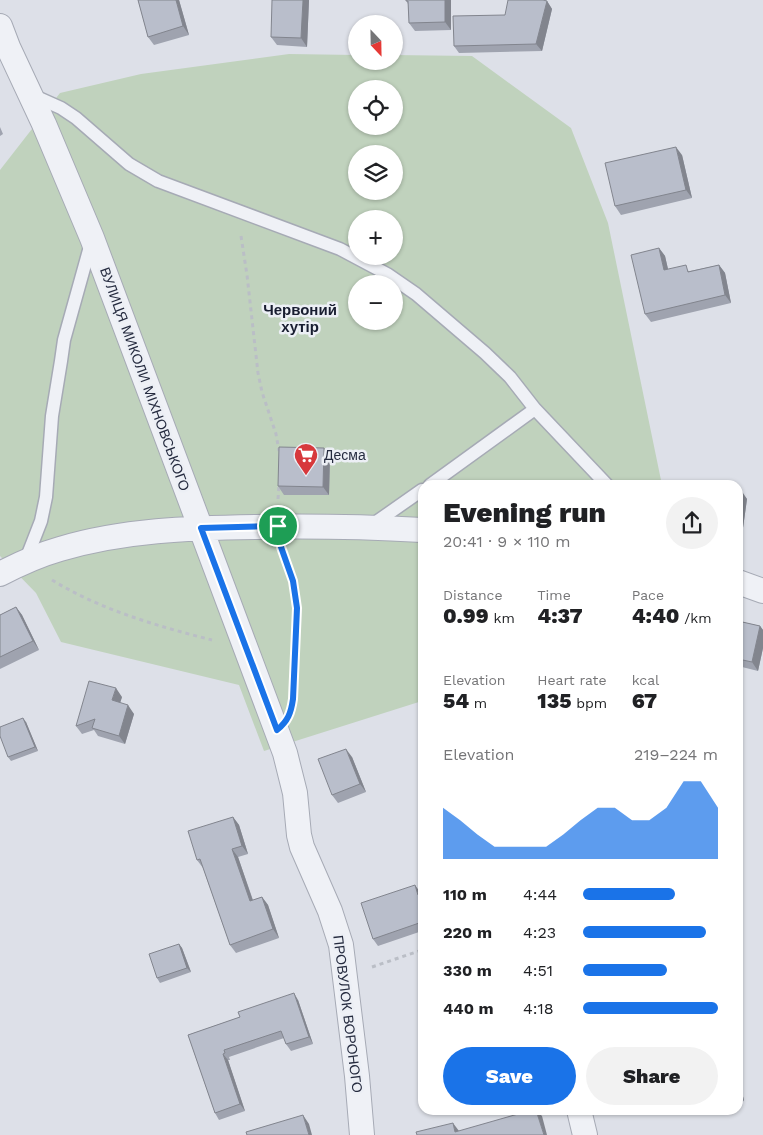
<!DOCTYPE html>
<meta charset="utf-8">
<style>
:root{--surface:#fff;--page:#f2f2f2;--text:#202124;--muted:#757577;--accent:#1a73e8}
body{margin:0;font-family:"Work Sans",sans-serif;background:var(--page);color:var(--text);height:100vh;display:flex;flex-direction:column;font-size:19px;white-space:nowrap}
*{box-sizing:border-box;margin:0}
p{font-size:16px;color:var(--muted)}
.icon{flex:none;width:28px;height:28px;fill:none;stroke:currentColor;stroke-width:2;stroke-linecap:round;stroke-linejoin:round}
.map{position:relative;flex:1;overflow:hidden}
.sheet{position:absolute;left:418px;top:480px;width:325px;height:635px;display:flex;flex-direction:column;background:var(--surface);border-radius:15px;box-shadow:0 1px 4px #0004}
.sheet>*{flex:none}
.needle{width:32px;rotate:158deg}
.fabs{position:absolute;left:348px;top:15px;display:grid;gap:10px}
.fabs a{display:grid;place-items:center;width:55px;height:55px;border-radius:50%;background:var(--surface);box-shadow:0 1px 4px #0004;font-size:25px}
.pin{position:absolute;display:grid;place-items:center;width:42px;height:42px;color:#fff;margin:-21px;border:2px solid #fff;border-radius:50%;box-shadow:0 1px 5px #0007}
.round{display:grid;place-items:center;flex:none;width:52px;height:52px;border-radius:26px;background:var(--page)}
.head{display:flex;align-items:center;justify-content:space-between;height:85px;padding:0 25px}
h1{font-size:28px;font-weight:800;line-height:38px}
.stats{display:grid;grid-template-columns:repeat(3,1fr);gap:8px;height:85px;padding:5px 25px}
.stats div{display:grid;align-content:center}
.stats b{font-size:21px;font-weight:800}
.stats small{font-size:14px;font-weight:400}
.stats p{font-size:14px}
.chart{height:140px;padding:10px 25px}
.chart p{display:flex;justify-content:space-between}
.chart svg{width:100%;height:90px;margin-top:5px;fill:var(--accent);opacity:.7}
.cta{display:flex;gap:10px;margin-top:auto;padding:10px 25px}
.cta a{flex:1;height:58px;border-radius:30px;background:var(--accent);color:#fff;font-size:20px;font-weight:800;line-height:58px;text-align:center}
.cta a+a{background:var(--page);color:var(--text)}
ul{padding:0 25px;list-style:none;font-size:16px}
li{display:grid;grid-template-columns:80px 60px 1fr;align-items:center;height:38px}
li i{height:12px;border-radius:6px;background:var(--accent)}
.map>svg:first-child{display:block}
</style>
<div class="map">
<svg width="763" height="1135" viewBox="0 0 763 1135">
<rect width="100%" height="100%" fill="#dde0e8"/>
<path fill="#c0d2bd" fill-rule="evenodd" d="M289,54L356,55V61H394V55L472,56L571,128L608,223L662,485H422V701L264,751L239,685L61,642L36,593L0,556V170L60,93L141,74ZM356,89H394V126H356ZM356,154H394V191H356ZM356,219H394V256H356ZM356,284H394V321H356Z"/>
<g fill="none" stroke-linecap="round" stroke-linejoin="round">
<g stroke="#a6aab5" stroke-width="15">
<path id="lane" d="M32,95L61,108L76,118L129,164L158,181L340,249L387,274L416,294L485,353L510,377L535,409
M430,485L535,409L607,485
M372,525L422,490
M25,562L41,521L46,497L52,416L61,361L64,340L91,243"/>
</g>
<g stroke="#a6aab5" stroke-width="26">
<path id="street" d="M0,26L8,47L44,124L92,238L285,753L295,793L299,835L302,847L330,911L341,945L357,1076L362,1135
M0,574C19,564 39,555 60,549C123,530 190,528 255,527C311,526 367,527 422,530
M738,582L763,591
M579,1110L585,1135"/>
</g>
<path stroke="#babec6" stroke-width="3" stroke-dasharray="4 4" stroke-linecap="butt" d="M241,236L247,275L258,373L262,392L276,434L279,451
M278,499L279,485
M284,554L293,581L297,608L293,691
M52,580C101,610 157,626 212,640
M372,967L422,950"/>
<use href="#lane" stroke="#eff1f6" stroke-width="12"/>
<use href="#street" stroke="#eff1f6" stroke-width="24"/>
</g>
<path fill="#9fa3af" d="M138,0H179L189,35L154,45L148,37Z
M309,0L307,47L277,45L271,37Z
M406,0H451V30L415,31L409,23L408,4Z
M547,1L552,9L542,51L459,53L454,46L505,15Z
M0,127L3,134L0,136Z
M682,155L692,198L621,215L615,206Z
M659,248L665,256L668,269L690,271L719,265L725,273L731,303L651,322L645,314Z
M330,456L329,495H284L278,486Z
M738,490L747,499L742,535H738Z
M16,607L22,615L39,650L0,669V615Z
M738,621L760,626L763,630V648L758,671L738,666Z
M122,697L120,703L134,714L125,744L98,736L94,730L82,734L76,726Z
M26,722L38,751L11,761L8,757Z
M352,757L366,792L338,803L332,795Z
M233,817L239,825L248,854L238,857L253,900L262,897L268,905L279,938L236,953L230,945L203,868L197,860Z
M420,892L421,894H422V931L378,946L373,939Z
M179,944L182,948L191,972L160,983L157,978Z
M298,1000L313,1044L291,1051L286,1044L284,1038L229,1057L230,1060H228L245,1111L219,1120L215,1113L188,1035L240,1017Z
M738,1073L744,1101L738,1103Z"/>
<path fill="#82858e" d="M176,0H179L189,35L183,26Z
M303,0H309L307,47L301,38Z
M445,0H451V30L445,22Z
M547,1L552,9L542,51L536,44Z
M676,147L682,155L692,198L686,190Z
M659,248L665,256L670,278L664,270Z
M719,265L725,273L731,303L725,295Z
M324,448L330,456L329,495L323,487Z
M741,490L747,499L742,535L738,530V513Z
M16,607L22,615L39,650L33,641Z
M760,626L763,630V648L758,671L752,662Z
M116,688L122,697L118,709L112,700Z
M128,705L134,714L125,744L119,736Z
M23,718L26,722L38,751L35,747Z
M346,749L352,757L366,792L360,784Z
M233,817L239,825L248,854L242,846Z
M232,849L238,857L256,910L250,901Z
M415,885L420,892L422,900L418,895Z
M262,897L268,905L279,938L273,929Z
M179,944L182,948L191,972L187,968Z
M294,993L298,1000L313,1044L309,1037Z
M223,1054L228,1060L245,1111L240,1104Z
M738,1073L744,1101L740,1095L738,1085Z
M536,1110L542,1116L547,1135H544Z
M303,1115L309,1124L312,1135H309Z
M453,1123L459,1131L455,1132Z"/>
<path fill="#b9becb" stroke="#82858e" d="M138,0H176L183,26L148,37Z
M272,0H303L301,38L271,37Z
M406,0H445V22L409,23L408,1H406Z
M508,0H543L547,1L536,44L454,46L453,16L505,15Z
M676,147L686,190L615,206L605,163Z
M659,248L664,270L686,265L688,272L719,265L725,295L645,314L631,255Z
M279,447L324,448L323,487L278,486Z
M687,483L704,485H686Z
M738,490H741L738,513Z
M16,607L33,641L0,657V615Z
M738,621L760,626L752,662L738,659Z
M89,681L116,688L112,700L128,705L119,736L92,728L95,719L76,726Z
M23,718L35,747L8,757L0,736V727Z
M346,749L360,784L332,795L318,759Z
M233,817L242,846L232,849L250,901L262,897L273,929L230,945L200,859L197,860L188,831Z
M415,885L418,895L422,894V922L373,939L361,903Z
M179,944L187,968L157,978L149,954Z
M294,993L309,1037L286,1044L281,1031L224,1050L225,1053L223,1054L240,1104L215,1113L188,1035L240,1017L238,1012Z
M738,1085L740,1095L738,1096Z
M532,1110H536L544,1135H417L416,1132L453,1123L455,1132Z
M303,1115L309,1135H247L246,1132Z"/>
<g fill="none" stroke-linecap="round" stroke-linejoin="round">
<g stroke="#fff" stroke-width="10">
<path id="route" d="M278,526L281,547L293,581L297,608L293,699C291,713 288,721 277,730L201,528Z"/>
</g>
<use href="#route" stroke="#1a73e8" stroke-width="6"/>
</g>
<defs>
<g id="supermarket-pin" transform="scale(1.25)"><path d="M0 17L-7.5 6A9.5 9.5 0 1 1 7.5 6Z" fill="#d7383c" stroke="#eceff5"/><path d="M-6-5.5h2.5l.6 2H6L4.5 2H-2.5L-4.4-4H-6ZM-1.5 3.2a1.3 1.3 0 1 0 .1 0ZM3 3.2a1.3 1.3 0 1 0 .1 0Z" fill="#fff"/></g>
</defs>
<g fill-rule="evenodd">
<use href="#supermarket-pin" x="306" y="455"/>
</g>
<g text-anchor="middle" stroke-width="5" stroke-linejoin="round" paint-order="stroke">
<g font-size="14" fill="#252b3f" stroke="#eceff5">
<text transform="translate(145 379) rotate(70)" y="5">ВУЛИЦЯ МИКОЛИ МІХНОВСЬКОГО</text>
<text transform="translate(348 1014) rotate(83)" y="5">ПРОВУЛОК ВОРОНОГО</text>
</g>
<g font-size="14" fill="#252b3f" stroke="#eceff5" text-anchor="start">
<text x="324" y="460">Десма</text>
</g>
<g font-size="15" font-weight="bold" fill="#181d30" stroke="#eceff5">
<text x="300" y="315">Червоний<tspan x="300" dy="17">хутір</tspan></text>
</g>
</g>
</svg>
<div class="fabs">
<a><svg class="needle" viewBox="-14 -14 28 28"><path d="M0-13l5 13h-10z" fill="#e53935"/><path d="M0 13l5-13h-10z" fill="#757577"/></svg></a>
<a><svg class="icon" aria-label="locate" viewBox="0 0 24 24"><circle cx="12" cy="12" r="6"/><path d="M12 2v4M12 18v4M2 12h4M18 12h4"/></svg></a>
<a><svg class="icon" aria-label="layers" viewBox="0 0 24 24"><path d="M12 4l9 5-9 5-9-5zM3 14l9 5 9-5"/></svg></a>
<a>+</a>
<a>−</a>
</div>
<div class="pin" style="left:278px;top:526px;background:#1e9e55"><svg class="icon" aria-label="arrive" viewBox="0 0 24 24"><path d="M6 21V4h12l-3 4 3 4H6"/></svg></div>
<section class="sheet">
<div class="head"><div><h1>Evening run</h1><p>20:41 · 9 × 110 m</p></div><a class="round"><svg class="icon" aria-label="share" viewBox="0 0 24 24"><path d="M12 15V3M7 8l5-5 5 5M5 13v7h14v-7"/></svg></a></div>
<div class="stats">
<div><p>Distance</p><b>0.99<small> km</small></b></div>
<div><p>Time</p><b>4:37</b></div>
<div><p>Pace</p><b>4:40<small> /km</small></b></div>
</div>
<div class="stats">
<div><p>Elevation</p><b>54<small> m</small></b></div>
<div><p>Heart rate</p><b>135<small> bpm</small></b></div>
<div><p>kcal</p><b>67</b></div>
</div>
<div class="chart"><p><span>Elevation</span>219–224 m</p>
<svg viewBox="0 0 160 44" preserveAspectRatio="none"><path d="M0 44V19L10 25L20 32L30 38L40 38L50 38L60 38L70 32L80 25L90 19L100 19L110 25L120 25L130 19L140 6L150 6L160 19V44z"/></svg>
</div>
<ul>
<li><b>110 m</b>4:44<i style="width:68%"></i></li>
<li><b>220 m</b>4:23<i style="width:91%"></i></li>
<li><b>330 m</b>4:51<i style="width:62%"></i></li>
<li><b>440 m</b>4:18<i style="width:100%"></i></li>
</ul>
<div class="cta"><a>Save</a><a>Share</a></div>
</section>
</div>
